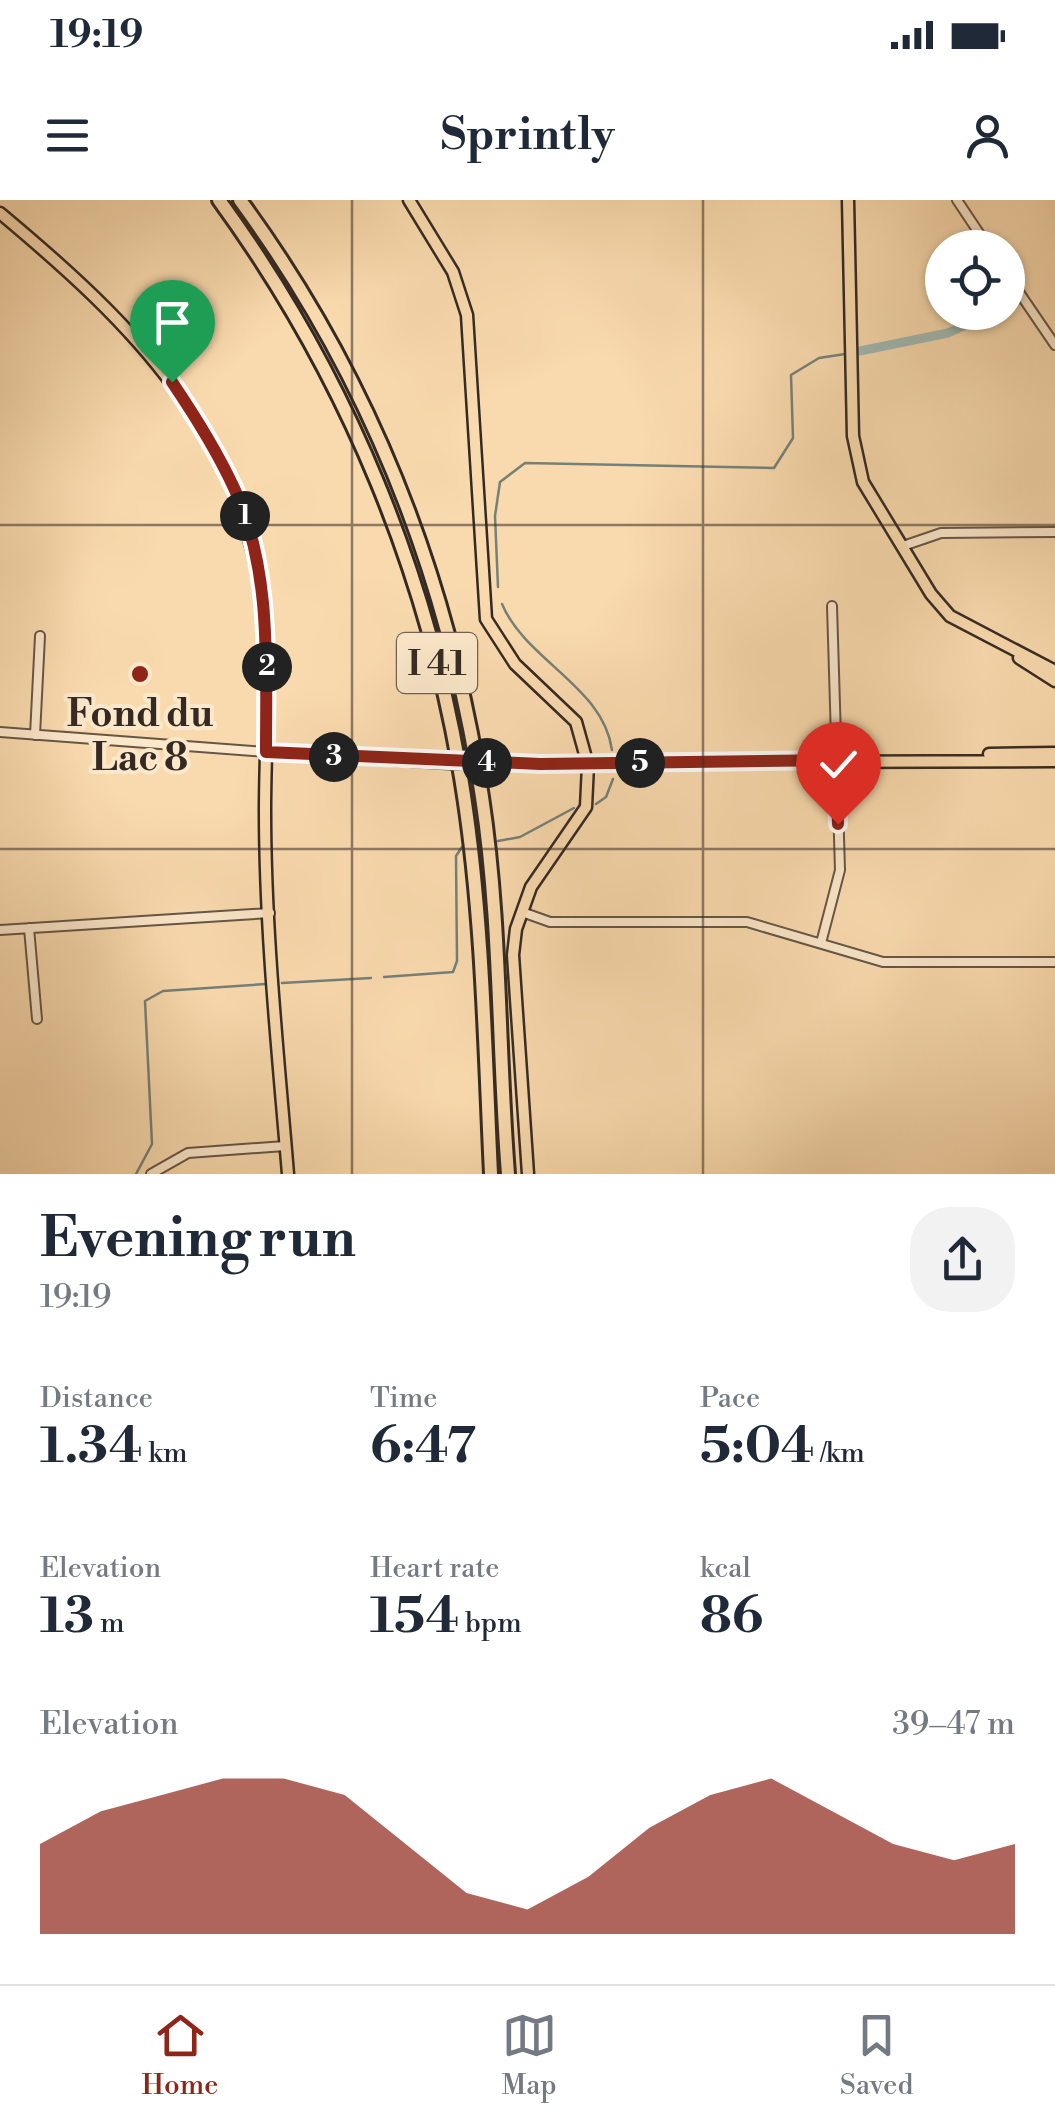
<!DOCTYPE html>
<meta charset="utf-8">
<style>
:root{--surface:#fff;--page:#f2f2f3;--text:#1f2937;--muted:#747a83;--line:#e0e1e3;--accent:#8f2418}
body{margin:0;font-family:"Libre Bodoni",serif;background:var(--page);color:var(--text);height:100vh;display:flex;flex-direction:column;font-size:38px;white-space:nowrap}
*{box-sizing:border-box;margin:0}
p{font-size:32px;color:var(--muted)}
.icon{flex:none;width:55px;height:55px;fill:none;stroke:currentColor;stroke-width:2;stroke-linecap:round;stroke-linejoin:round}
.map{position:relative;height:974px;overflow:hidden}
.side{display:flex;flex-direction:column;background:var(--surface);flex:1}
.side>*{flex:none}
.tools{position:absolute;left:925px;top:30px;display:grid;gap:20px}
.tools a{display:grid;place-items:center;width:100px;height:100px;border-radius:50%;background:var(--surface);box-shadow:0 2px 8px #0004;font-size:50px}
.pin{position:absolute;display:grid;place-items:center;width:85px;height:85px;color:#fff;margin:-102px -42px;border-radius:50% 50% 50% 0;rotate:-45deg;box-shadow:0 0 10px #0007}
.pin .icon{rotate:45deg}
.km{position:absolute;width:50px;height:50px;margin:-25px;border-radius:50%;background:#222;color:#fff;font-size:28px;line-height:50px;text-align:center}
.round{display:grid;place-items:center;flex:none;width:105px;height:105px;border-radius:40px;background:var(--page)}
.summary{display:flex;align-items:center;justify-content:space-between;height:170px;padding:0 40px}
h1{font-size:55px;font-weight:700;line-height:75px}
.stats{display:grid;grid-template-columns:repeat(3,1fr);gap:15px;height:170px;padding:10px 40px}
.stats div{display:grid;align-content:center}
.stats b{font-size:50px;font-weight:700}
.stats small{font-size:28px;font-weight:400}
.stats p{font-size:28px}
.chart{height:280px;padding:20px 40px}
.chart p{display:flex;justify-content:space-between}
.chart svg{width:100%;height:180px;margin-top:10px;fill:var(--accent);opacity:.7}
.status{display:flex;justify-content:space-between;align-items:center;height:70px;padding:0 50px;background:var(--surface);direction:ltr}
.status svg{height:28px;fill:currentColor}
header{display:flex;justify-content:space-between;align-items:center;height:130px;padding:0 40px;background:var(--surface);font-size:45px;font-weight:700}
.tab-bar{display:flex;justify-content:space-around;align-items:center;height:140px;border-top:2px solid var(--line);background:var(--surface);font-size:28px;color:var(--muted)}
.tab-bar a{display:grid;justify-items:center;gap:5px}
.tab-bar .current{color:var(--accent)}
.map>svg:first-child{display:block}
</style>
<div class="status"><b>19:19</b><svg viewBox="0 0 49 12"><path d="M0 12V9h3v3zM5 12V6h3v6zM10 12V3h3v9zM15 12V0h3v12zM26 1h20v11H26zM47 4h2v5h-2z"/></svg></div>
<header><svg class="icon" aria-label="menu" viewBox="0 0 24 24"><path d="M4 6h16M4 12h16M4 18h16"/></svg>Sprintly<svg class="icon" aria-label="person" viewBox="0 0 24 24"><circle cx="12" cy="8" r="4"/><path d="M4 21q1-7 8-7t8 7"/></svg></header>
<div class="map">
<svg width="1055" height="974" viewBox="0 0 1055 974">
<rect width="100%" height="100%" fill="#f9daae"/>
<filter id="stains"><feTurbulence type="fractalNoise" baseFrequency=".002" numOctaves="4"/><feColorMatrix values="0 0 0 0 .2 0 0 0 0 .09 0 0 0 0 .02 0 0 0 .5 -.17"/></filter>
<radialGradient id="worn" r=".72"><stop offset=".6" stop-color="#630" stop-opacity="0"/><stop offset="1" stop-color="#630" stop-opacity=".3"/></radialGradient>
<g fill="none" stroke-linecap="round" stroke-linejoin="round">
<path stroke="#758079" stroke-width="2.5" d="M498,387L495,316L500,282L525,263L774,268L793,238L791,175L819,158L845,154
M502,404C526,461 603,486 612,550
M596,604L606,597L613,579
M498,641L520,637L574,608
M384,777L453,772L457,761L456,656L462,647
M282,783L371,778
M136,974L152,944L145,801L163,791L266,784"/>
<path stroke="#a0b9b2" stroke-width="9" d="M1008,106L1019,100
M860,151L948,133L994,112"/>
<g stroke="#665646" stroke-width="12">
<path id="minor" d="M957,0L989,48
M1008,76L1055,145
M903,346L941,333L1055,332
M0,532L266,552
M35,535L40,436
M522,712L550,722H747L883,762H1055
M29,728L37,819
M0,730L270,713
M821,743L840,670L832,406
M151,974L188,953L285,946"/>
</g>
<g stroke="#352a23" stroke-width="15">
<path id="major" d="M409,0L453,72L467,115L486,419L515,464L576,522L588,565L586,607L531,687L516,729L513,755L528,974
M848,0L853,236L863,282L931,394L950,416L1055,471
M0,13C134,125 242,231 264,413C271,478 265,544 265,610C265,731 278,853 288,974
M1019,458L1055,481
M266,552L450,563
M989,554L1055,553
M486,563L1055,561"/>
</g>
<g stroke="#352a23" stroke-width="18">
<path id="highway" d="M219,0C348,177 431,379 464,596C483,721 485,849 491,974
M240,0C370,177 449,380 482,597C501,721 498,849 508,974"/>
</g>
<use href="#minor" stroke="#fbe7ca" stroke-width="8"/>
<use href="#major" stroke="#f9daae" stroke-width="10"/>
<use href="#highway" stroke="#f9daae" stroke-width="12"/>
<g stroke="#352a23" stroke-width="15" stroke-linecap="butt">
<path id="major-bridge" d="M450,563H486"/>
</g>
<use href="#major-bridge" stroke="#f9daae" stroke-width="10"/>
</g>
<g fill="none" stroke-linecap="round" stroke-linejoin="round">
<g stroke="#fff" stroke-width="20">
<path id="route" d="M172,182C195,216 217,251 234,288C272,369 266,466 266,552L540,564L836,560L838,624"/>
</g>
<use href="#route" stroke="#8f2418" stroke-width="12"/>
</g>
<path fill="none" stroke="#352a23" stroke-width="2.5" stroke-opacity="0.55" d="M352,0V974M703,0V974M0,325H1055M0,649H1055"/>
<circle fill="#8f2418" stroke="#fbe7ca" stroke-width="4" cx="140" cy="474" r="10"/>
<g text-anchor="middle" stroke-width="8" stroke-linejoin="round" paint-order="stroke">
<rect fill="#fbe7ca" stroke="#706355" stroke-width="2.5" x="397" y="433" width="80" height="60" rx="8"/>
<g font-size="35" font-weight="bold" fill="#352a23">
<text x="437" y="475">I 41</text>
</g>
<g font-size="38" font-weight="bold" fill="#352a23" stroke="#fbe7ca">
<text x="140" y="526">Fond du<tspan x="140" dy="44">Lac 8</tspan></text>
</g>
</g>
<rect width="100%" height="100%" filter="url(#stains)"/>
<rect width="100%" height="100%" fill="url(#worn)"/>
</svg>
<div class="tools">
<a><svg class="icon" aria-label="locate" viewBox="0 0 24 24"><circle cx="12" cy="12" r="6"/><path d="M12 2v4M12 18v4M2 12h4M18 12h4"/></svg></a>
</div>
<div class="pin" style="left:172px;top:182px;background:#1e9e55"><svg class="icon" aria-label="arrive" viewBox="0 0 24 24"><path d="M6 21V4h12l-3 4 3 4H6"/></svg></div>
<div class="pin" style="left:838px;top:624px;background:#d93025"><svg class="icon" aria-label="check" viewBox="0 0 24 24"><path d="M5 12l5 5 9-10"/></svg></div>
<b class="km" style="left:245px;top:316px">1</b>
<b class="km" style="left:267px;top:467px">2</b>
<b class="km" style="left:334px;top:557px">3</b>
<b class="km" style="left:487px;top:563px">4</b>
<b class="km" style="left:640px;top:563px">5</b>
</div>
<section class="side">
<div class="summary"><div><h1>Evening run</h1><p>19:19</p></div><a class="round"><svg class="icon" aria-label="share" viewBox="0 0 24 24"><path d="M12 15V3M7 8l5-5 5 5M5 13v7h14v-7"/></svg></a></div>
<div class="stats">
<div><p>Distance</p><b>1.34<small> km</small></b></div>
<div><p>Time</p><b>6:47</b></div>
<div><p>Pace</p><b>5:04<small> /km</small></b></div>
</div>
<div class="stats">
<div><p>Elevation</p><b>13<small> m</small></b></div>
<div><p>Heart rate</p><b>154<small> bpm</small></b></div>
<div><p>kcal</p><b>86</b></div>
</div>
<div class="chart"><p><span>Elevation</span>39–47 m</p>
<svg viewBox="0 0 160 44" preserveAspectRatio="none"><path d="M0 44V22L10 14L20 10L30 6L40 6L50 10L60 22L70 34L80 38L90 30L100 18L110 10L120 6L130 14L140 22L150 26L160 22V44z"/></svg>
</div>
</section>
<nav class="tab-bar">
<a class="current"><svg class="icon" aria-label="home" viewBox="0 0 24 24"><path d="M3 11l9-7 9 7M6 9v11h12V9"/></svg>Home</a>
<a><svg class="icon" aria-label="map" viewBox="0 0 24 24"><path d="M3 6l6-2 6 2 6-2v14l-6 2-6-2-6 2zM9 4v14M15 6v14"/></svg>Map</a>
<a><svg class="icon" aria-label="saved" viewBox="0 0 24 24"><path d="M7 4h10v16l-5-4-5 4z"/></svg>Saved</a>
</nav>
